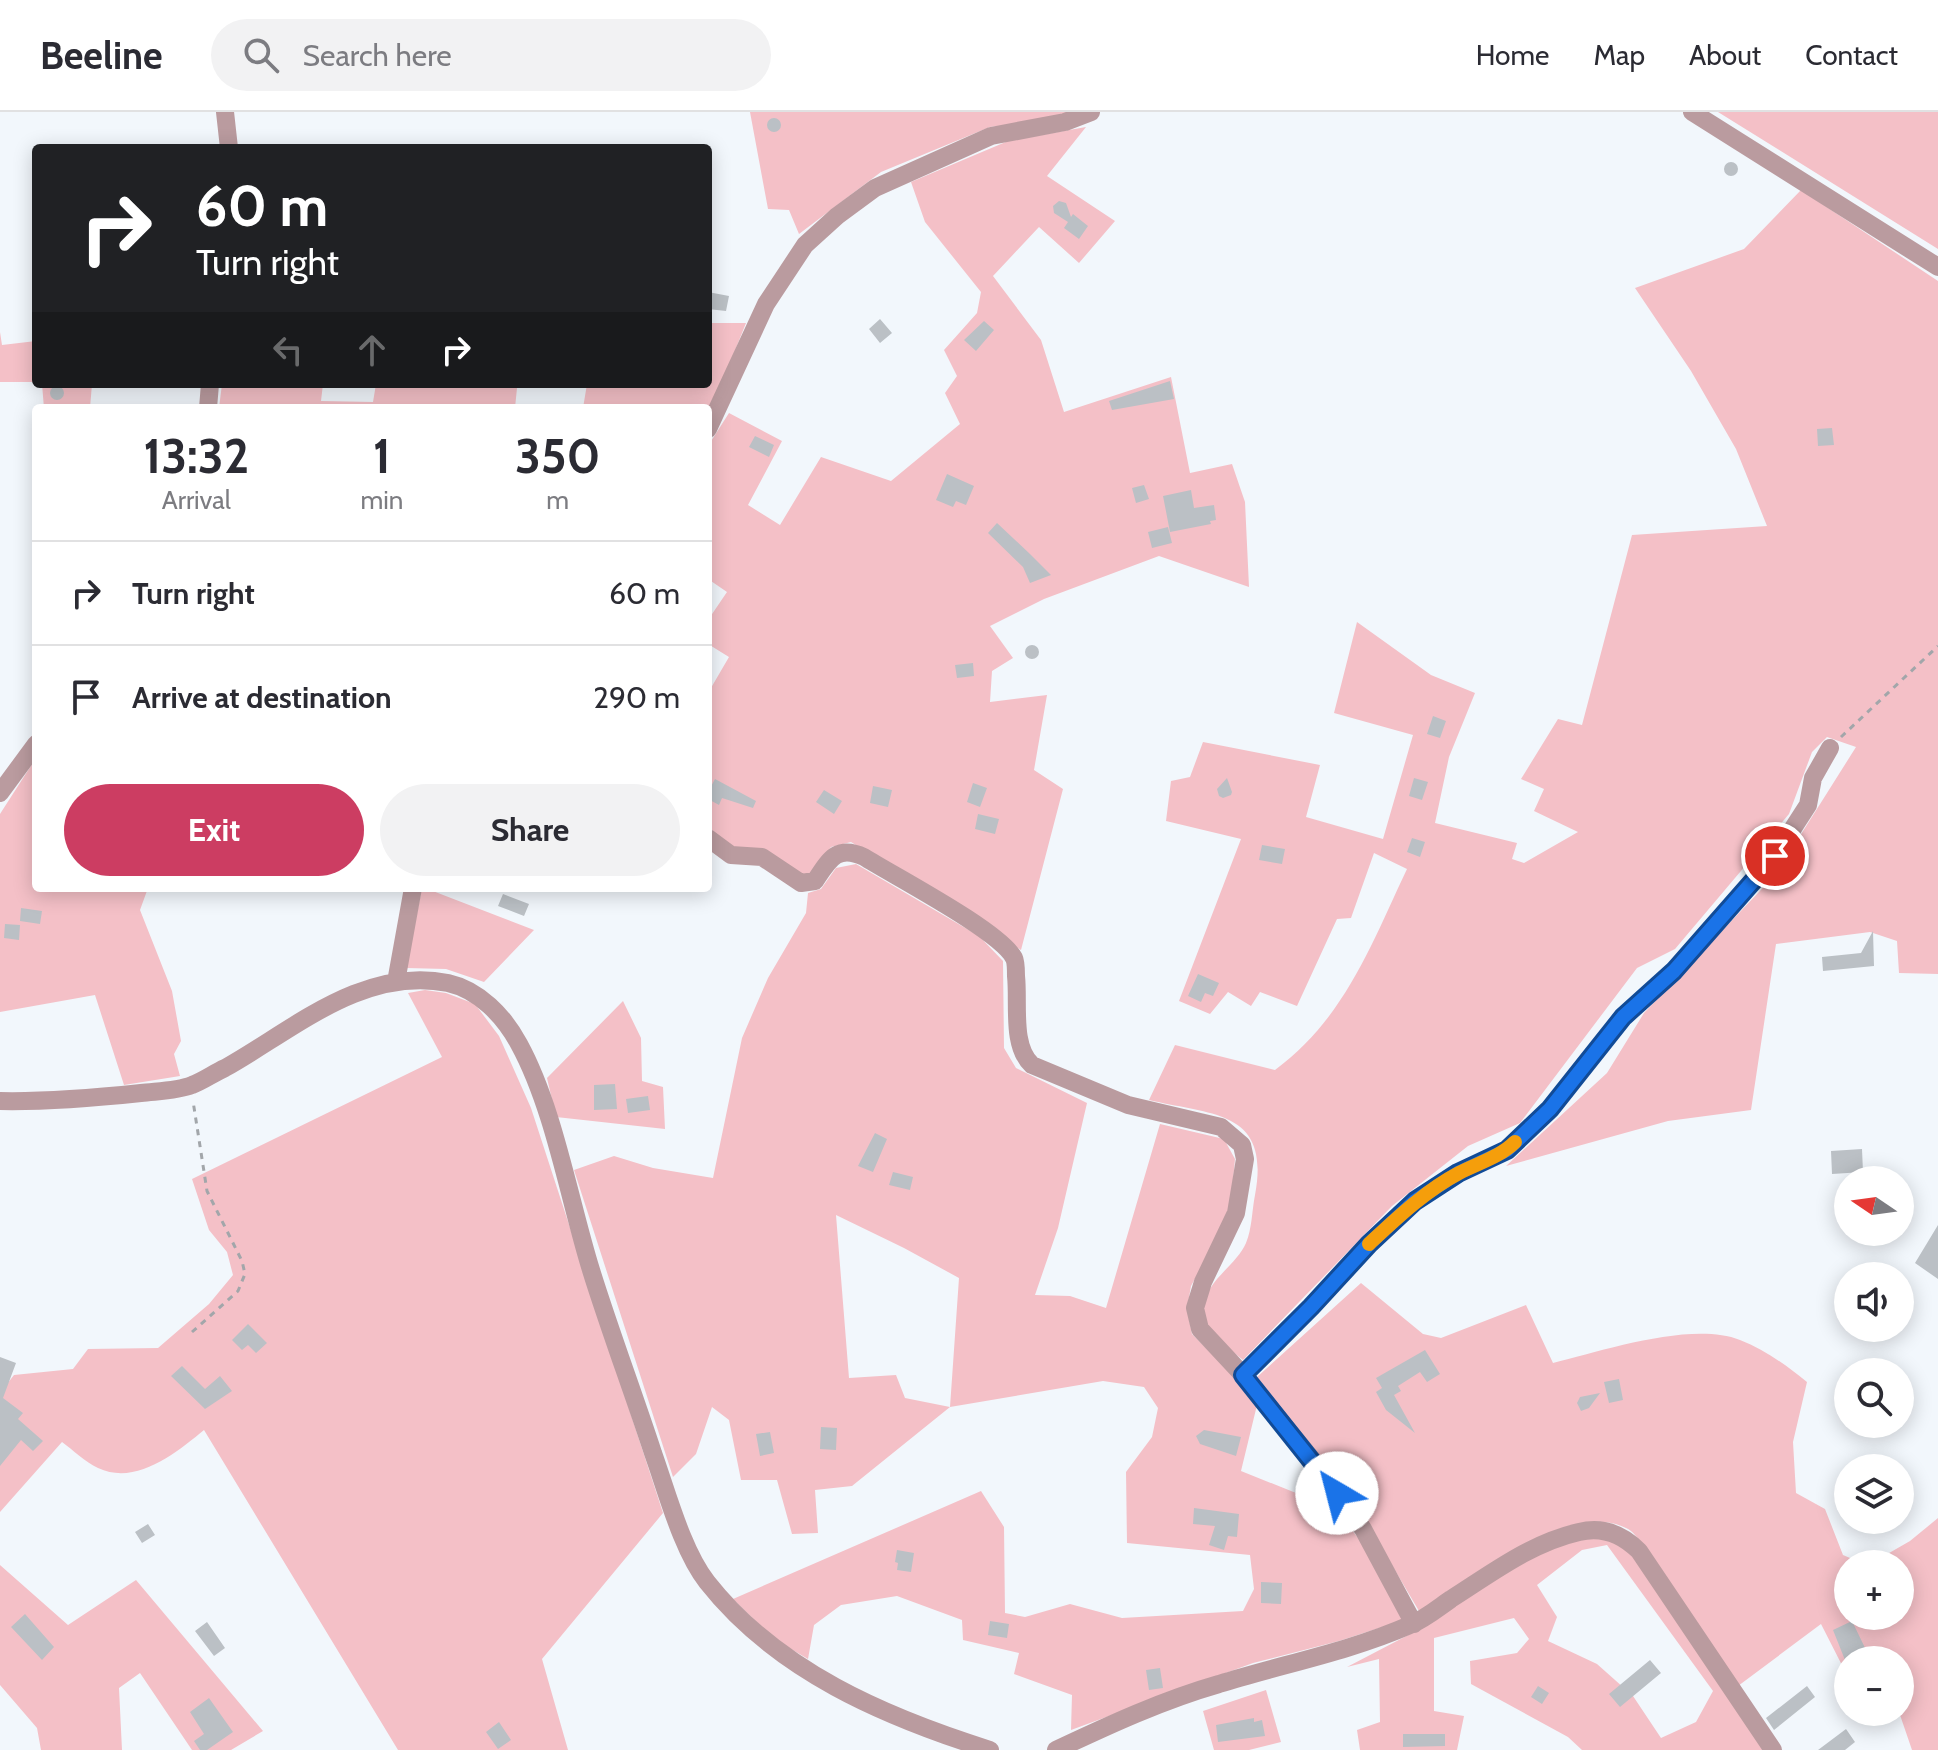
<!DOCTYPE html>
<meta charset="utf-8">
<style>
:root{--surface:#fff;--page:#f2f2f3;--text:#2b2b33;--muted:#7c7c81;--line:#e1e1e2;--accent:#cc3d62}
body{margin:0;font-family:Cabin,sans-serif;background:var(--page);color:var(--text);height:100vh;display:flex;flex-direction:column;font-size:30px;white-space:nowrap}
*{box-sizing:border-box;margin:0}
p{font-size:26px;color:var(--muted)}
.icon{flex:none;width:44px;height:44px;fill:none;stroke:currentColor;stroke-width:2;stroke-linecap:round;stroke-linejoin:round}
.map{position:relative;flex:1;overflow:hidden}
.sheet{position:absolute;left:32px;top:292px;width:680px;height:488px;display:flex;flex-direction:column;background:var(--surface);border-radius:8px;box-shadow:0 4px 20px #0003}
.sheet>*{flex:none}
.top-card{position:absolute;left:32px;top:32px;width:680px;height:244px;border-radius:8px;box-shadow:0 4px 20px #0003;background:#202124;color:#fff;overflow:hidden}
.needle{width:52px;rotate:283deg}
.tools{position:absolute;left:1834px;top:1054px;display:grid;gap:16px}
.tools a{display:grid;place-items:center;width:80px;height:80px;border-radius:50%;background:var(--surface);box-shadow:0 4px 20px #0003;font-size:40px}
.pin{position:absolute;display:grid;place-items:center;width:68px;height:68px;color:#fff;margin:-34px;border:4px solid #fff;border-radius:50%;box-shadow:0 2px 8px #0007}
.me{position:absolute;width:88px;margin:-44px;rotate:323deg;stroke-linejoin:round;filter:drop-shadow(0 0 6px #0008)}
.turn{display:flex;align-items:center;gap:28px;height:168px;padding:0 32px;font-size:36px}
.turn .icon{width:104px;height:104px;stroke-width:2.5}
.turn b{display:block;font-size:56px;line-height:68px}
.lanes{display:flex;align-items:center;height:76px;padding:0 32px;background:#0003;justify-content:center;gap:40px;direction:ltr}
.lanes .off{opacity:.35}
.eta{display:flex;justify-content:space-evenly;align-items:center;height:136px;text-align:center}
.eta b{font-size:48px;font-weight:800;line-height:56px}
.cta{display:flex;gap:16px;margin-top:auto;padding:16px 32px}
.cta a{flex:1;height:92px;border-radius:48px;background:var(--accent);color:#fff;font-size:32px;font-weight:800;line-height:92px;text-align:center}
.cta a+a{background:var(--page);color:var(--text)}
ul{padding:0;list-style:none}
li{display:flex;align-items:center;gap:24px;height:104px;padding:0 32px;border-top:2px solid var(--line)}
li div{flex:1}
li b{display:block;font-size:30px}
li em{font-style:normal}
header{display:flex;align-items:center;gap:48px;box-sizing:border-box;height:112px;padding:0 40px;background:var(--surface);border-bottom:2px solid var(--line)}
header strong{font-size:38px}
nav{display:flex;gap:44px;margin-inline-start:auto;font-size:28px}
.search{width:560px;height:72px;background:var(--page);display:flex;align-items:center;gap:20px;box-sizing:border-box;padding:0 28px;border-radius:44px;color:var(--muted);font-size:30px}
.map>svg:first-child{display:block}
</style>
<header>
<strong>Beeline</strong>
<div class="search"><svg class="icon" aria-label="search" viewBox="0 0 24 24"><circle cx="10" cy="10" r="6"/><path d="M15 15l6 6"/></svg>Search here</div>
<nav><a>Home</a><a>Map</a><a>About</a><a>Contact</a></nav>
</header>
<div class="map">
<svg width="1938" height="1638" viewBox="0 0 1938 1638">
<rect width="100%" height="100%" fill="#f2f7fc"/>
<!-- green -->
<path fill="#f4c0c7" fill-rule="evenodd" d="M750,0H1081L1063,7L990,15L881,60L799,122L789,98L768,97Z
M1718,0H1938V137Z
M1086,15L1047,64L1115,109L1079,151L1039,115L993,164L1041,228L1064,300L1171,265L1190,361L1232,352L1245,390L1249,475L1159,444L1044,487L990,514L1013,546L992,559L990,590L1047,583L1034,658L1063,677L1021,838L851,730L831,735L813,761L805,765L729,735L708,714V581L729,545L708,532V508L727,480L708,467V334L729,301L782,329L748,393L780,413L821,345L891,369L960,312L945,281L957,264L944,238L977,201L981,180L925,110L911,70L1008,29Z
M1801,78L1938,169V862L1899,861L1897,829L1870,820L1776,832L1751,998L1668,1009L1506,1054L1607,961L1644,901L1776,762L1856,635L1827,625L1812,640L1789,702L1675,837L1637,856L1520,1011L1468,1034L1392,1094L1243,1248C1229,1236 1208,1223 1204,1203C1199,1172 1236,1155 1246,1131C1252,1117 1252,1098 1255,1083C1271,998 1212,1003 1149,988L1175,933L1275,958C1345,906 1371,833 1407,757L1374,741L1351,806L1337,807L1297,894L1260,880L1251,894L1228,880L1210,902L1179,889L1241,727L1166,709L1171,669L1190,665L1203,630L1320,653L1306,705L1383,727L1413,623L1334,601L1357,510L1431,563L1475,581L1449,645L1435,711L1517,731L1512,747L1524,751L1578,720L1534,699L1544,677L1521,667L1558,607L1582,613L1632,423L1767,414L1736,337L1691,259L1635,176L1744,137Z
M708,211H746L710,301L708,296H583L587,272H708Z
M0,220L2,233L36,229V270H0Z
M42,272H92L90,296H44Z
M222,272H323L321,289L373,290L376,272H443V274L517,276L515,296H219Z
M36,646V776H148L140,798L172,879L181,929L174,942L180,964L124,973L95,883L0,900V702Z
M856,752L979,824L1003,849L1004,936L1016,956L1087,991L1058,1116L1035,1183L1070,1184L1106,1196L1160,1012L1224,1027L1235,1047L1231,1092L1224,1114L1191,1174L1187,1197L1192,1222L1232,1262L1257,1293L1241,1359L1296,1381L1313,1366L1364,1434L1404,1508L1339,1529L1253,1551L1071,1618L1072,1583L1014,1562L1019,1541L963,1528L962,1508L897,1484L841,1493L814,1513L808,1547L774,1527L733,1487L981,1379L1004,1415L1005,1501L1025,1505L1070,1492L1122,1506L1243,1499L1254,1477L1250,1443L1127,1431L1126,1360L1152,1325L1158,1296L1144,1275L1103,1269L950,1295L852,1374L815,1378L818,1421L792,1422L777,1368H741L729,1308L712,1295L696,1342L673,1365L574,1058L614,1044L653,1056L713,1066L742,926L768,866L806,801L808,781L821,777L836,756ZM836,1103L904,1136L959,1166L950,1295L905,1286L896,1263L849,1266Z
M422,776H425L534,818L484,870L446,857L406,856Z
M425,878L446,881L475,892L499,924L531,996L663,1401L542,1547L568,1638H398L204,1318C176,1341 136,1374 98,1356C85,1350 73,1338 62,1330L0,1400V1281L14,1263L73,1257L88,1237L158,1236L209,1192L233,1163L227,1140L209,1118L192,1067L442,945L408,881Z
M623,889L641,926L642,969L663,975L665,1017L556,1005L547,966Z
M1361,1171L1423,1222L1441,1226L1526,1193L1553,1251C1603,1239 1691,1209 1740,1228C1765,1238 1786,1253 1807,1270L1793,1330L1796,1381L1825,1397L1843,1443L1864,1452H1848V1504H1900V1452H1870L1910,1429L1938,1406V1638H1912L1899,1600L1900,1548H1848V1565L1821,1512L1738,1574L1644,1433C1638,1427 1633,1419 1626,1416C1567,1387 1468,1468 1419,1499L1383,1438L1256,1266Z
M1600,1422L1618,1430L1645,1455L1763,1638H1582L1568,1625L1471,1572L1470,1549L1517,1541L1529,1527L1514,1506L1434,1526V1599L1464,1604L1457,1638H1360L1357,1618L1380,1610L1379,1547L1347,1555L1416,1519L1503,1458L1563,1430ZM1607,1433L1713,1579L1696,1610L1661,1626L1633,1584L1597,1552L1548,1529L1557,1505L1537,1473L1582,1438Z
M0,1453L68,1513L136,1468L263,1619L231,1638H192L140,1561L119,1576L122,1638H41L37,1616L0,1573Z
M1266,1578L1281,1630L1249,1638H1214L1203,1599Z"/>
<!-- building -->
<path fill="#bbc0c5" d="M767 13a7 7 0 1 1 14 0a7 7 0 1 1-14 0Z
M1724 57a7 7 0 1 1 14 0a7 7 0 1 1-14 0Z
M1059,89L1066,91L1071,105L1073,102L1088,114L1079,127L1064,116L1068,110L1054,101L1053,94Z
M708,180L729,184L726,199L708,197Z
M880,207L892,221L880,231L869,217Z
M984,209L994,218L976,239L964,228Z
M1170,269L1174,287L1112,298L1109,289Z
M50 281a7 7 0 1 1 14 0a7 7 0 1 1-14 0Z
M1832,316L1834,333L1818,334L1817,317Z
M755,324L774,333L769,345L749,335Z
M947,362L974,374L966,393L956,389L953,395L936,388Z
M1144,373L1149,387L1136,391L1132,376Z
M1191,378L1194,396L1214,393L1216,408L1210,409L1211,412L1170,420L1163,384Z
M997,411L1030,442L1051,463L1030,471L1023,455L988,421Z
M1168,415L1172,431L1152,436L1148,420Z
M1025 540a7 7 0 1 1 14 0a7 7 0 1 1-14 0Z
M973,551L974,564L957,566L955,553Z
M1433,604L1446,609L1440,626L1427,622Z
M1227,666L1232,680L1231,683L1223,686L1219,684L1217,677Z
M1414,666L1428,670L1422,688L1409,684Z
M715,667L756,689L753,696L722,686L719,693L708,687V680Z
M973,671L987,676L980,695L967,690Z
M873,674L892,678L888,695L870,691Z
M824,678L842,689L834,702L816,690Z
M978,702L999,707L995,722L975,717Z
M1412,726L1425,730L1420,745L1407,740Z
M1262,733L1285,737L1282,752L1259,748Z
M503,782L529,792L524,804L498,794Z
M21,796L42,799L40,812L20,809Z
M5,812L20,813L19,828L4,826Z
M1873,819L1874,854L1823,859L1822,845L1861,841Z
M1198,862L1219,871L1213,884L1205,881L1201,890L1188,884Z
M615,972L617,997L594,998V973Z
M648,984L650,998L628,1001L626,987Z
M875,1021L887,1027L873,1060L858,1054Z
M1862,1037L1863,1060L1832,1062L1831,1039Z
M893,1060L913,1065L910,1078L889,1073Z
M1938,1113V1167L1915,1151Z
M248,1212L267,1231L256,1241L248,1233L242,1238L232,1228Z
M1425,1238L1440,1262L1427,1270L1420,1260L1398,1274L1401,1279L1394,1283L1415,1321L1386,1298L1376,1280L1382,1276L1376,1266Z
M0,1245L16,1251L3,1286L23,1301L18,1307L43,1329L33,1339L21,1328L0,1354Z
M182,1254L205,1277L220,1264L232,1279L205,1297L171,1264Z
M1619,1267L1623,1288L1609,1291L1604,1270Z
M1600,1281L1589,1296L1581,1299L1577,1291L1580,1285Z
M821,1315L837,1316L836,1338L820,1337Z
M1204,1318L1241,1325L1236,1344L1200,1332L1196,1324Z
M770,1320L774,1341L760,1344L756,1322Z
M1194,1396L1239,1402L1237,1425L1228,1424L1224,1438L1209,1433L1215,1414L1193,1412Z
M148,1412L155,1423L142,1431L135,1420Z
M897,1438L914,1441L911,1460L897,1458L898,1451L895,1450Z
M1261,1470L1282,1471L1281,1492L1261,1491Z
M25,1502L54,1535L42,1548L11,1515Z
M990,1509L1009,1512L1007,1526L988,1523Z
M1852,1509L1868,1542L1856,1548H1848L1847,1553L1833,1518Z
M207,1510L225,1536L214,1544L195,1519Z
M1650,1548L1661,1561L1620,1595L1609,1582Z
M1160,1556L1163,1576L1149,1578L1146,1558Z
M1538,1574L1549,1581L1542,1592L1531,1585Z
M1807,1574L1815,1585L1774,1618L1766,1606Z
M209,1586L233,1620L207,1638H200L194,1629L204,1622L190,1600Z
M1254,1606V1610L1262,1608L1265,1624L1218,1630L1216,1613Z
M499,1610L511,1628L498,1637L486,1620Z
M1846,1617L1855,1630L1845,1638H1818Z
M1403,1622H1445V1634L1403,1635Z"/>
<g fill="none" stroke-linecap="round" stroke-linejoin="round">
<!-- path -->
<path stroke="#a2a6aa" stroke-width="3" stroke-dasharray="6 6" stroke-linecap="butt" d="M1841,625L1938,534
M192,1220L238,1179L245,1162L242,1149L207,1079L193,989"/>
<!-- minor -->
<path stroke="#ba9b9f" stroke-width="18" d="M225,0L229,36
M1692,0L1938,155
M208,296L210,272
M708,317L766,192L805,133L837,104L875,76L991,24L1065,10L1091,0
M0,681L36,632
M708,726L731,743L762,745L801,771L815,769C829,748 837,732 864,745C894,764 1000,819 1014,846C1016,850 1016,858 1016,864C1019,891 1011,934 1032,953L1128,993L1221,1015L1242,1033L1245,1047L1236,1101L1203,1170L1195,1196L1200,1217L1243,1263L1324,1362L1363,1417L1414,1512
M396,870L413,776
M0,989C47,990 93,986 141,981C157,979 177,979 192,973C203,969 214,961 225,956C293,918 363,854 448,871C479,878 504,904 519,932C554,996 569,1087 591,1158C610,1219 633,1280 653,1341C667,1380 682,1438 707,1470C777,1559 885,1605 990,1638
M1243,1263L1311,1195L1369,1132L1415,1089L1458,1061L1507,1038L1550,997L1623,905L1674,859L1775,744L1808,693L1813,666L1830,636
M1056,1638C1109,1613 1163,1588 1219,1572C1283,1552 1348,1540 1410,1513C1425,1507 1438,1496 1451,1487C1492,1461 1531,1431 1579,1420C1603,1414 1623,1423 1639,1439L1773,1638"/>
</g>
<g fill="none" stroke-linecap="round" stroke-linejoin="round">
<defs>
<path id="route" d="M1337,1381L1243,1263L1311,1195L1369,1132L1415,1089L1458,1061L1507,1038L1550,997L1623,905L1674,859L1775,744"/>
</defs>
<!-- route casing -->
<use href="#route" stroke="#114b97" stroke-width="20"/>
<!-- route -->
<use href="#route" stroke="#1a73e8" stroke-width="14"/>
<!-- slow -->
<path stroke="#f59e0b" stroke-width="14" d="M1369,1132C1397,1106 1425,1079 1459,1061C1478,1051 1500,1045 1515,1030"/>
</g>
</svg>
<div class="tools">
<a><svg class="needle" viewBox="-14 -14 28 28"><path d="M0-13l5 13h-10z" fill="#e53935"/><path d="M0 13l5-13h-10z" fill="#7c7c81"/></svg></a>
<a><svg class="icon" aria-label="sound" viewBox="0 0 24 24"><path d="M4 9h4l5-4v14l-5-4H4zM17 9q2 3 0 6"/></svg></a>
<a><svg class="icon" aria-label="search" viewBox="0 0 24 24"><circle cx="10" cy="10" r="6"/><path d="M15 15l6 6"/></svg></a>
<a><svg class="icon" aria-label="layers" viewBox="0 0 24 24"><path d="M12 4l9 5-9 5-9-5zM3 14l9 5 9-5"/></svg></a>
<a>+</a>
<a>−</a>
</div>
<div class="pin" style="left:1775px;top:744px;background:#d93025"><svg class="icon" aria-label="arrive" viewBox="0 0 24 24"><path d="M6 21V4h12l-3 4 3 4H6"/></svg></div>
<svg class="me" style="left:1337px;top:1381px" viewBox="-20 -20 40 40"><circle r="19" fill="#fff"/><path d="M0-13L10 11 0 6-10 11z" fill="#1a73e8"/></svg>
<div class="top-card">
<div class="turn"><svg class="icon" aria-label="right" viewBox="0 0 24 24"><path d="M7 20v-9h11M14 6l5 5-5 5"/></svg><div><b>60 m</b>Turn right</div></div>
<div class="lanes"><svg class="icon off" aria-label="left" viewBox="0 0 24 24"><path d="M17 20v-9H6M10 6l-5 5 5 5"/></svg><svg class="icon off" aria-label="ahead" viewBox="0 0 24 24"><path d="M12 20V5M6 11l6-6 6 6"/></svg><svg class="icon" aria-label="right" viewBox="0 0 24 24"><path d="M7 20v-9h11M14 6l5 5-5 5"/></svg></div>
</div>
<section class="sheet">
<div class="eta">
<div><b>13:32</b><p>Arrival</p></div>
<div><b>1</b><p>min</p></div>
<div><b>350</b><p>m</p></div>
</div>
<ul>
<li><svg class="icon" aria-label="right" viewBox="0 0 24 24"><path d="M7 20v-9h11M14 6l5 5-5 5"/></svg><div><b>Turn right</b></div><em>60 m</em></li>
<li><svg class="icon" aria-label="arrive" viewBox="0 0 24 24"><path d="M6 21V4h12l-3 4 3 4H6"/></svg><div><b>Arrive at destination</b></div><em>290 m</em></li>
</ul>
<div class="cta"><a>Exit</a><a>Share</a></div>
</section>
</div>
